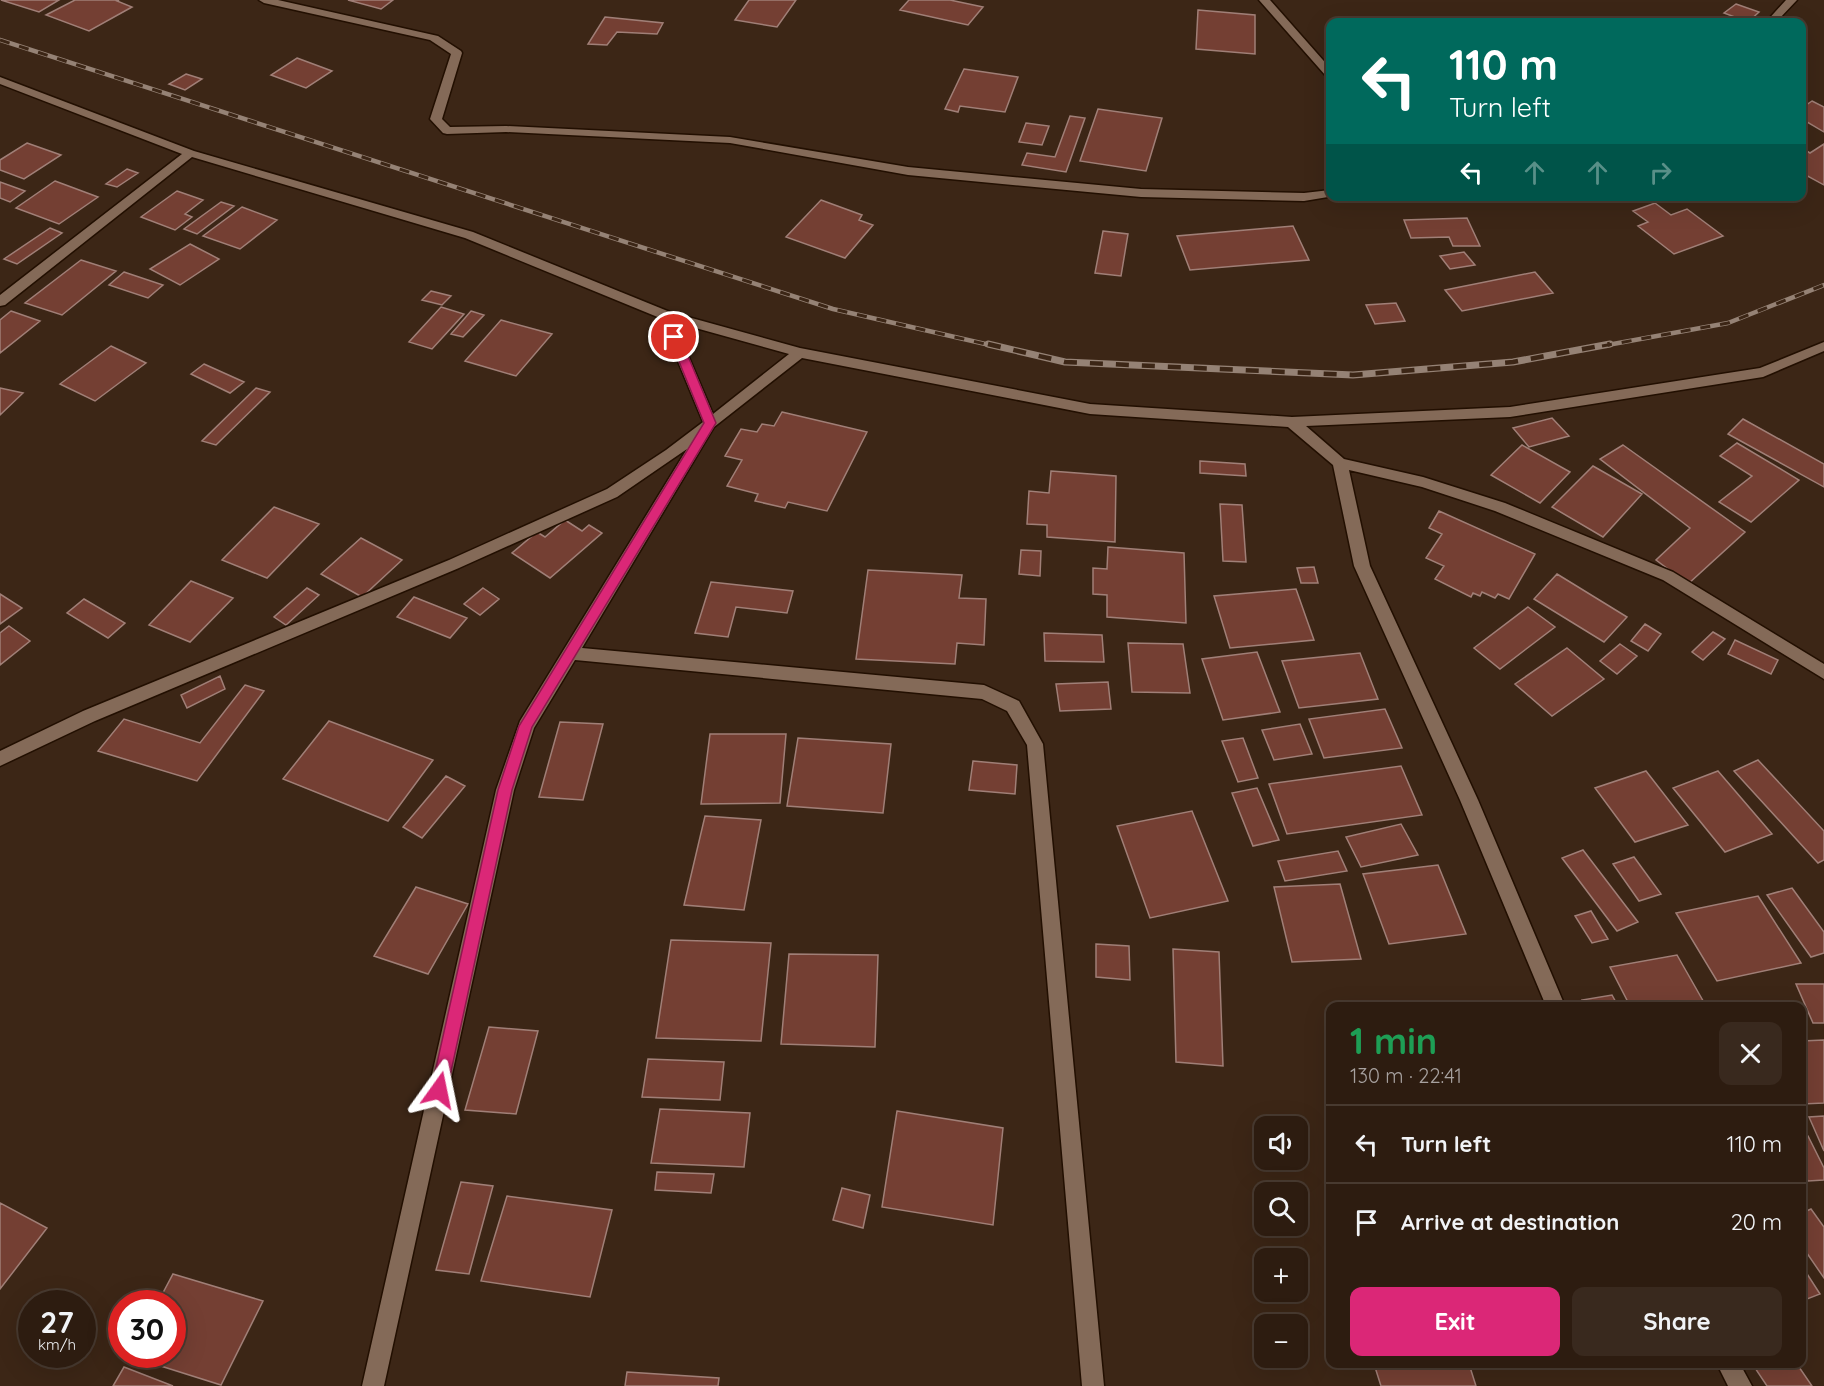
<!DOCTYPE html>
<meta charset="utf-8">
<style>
:root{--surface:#2d1c10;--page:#39291e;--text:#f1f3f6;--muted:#a7a19f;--line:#483a30;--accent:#db2777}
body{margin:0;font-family:Quicksand,sans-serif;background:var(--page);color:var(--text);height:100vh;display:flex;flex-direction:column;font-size:22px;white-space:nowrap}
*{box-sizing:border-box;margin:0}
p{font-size:20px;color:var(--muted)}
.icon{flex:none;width:33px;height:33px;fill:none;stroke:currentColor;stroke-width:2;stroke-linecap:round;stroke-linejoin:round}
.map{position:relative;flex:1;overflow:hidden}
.details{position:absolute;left:1326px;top:1002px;width:480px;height:366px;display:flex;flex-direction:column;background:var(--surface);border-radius:12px;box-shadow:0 6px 24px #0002,0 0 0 2px var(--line)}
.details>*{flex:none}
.top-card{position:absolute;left:1326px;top:18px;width:480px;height:183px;border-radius:12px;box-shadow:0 6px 24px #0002,0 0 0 2px var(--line);background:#00695c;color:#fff;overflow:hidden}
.fabs{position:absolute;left:1254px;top:1116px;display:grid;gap:12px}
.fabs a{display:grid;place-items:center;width:54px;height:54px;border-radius:12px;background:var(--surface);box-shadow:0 6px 24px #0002,0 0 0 2px var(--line);font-size:30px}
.speed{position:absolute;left:18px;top:1290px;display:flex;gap:12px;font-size:30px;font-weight:700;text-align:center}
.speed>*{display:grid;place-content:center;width:78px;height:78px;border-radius:50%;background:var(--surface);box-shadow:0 6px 24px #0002,0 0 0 2px var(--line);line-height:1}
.speed small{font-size:15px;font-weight:400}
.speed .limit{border:9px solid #d22;background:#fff;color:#111}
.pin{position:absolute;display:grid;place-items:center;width:51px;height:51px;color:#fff;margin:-26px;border:3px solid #fff;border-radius:50%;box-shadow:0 2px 6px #0007}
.me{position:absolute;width:66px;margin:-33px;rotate:12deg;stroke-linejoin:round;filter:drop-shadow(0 0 4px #0008)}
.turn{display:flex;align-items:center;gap:21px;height:126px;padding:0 24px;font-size:27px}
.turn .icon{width:78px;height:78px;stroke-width:2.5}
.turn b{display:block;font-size:42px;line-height:51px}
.lanes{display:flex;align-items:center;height:57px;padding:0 24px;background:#0003;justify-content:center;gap:30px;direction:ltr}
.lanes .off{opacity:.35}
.round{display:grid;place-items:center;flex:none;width:63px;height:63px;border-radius:12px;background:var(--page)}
.head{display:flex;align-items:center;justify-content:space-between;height:102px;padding:0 24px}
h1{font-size:36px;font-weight:700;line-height:45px;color:#1e9e55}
.primary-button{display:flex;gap:12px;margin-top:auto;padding:12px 24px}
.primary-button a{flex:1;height:69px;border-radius:12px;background:var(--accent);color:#fff;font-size:24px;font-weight:700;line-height:69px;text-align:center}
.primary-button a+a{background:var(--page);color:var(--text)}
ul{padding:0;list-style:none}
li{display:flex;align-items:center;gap:18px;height:78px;padding:0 24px;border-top:2px solid var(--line)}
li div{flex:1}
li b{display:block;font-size:22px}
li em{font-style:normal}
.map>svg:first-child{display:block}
</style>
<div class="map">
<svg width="1824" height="1386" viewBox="0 0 1824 1386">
<rect width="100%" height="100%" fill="#3c2616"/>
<!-- building -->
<path fill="#743f33" stroke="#a07f77" stroke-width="1.5" d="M1,0H59L39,12Z
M75,0H119L117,1L132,7L89,31L46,15Z
M348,0H393L381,9Z
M749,0H796L777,27L735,20Z
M909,0H950L983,7L968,25L900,10Z
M1736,4L1759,12L1748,22L1724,13Z
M1198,10L1255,15V54L1196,49Z
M605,17L663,23L657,34L617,32L607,45L588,44Z
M297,58L332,71L306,88L271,75Z
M964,69L1018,77L1005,112L960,106L958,112L945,109Z
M186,74L202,79L185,90L169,84Z
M1812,101L1824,107V132L1802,119V108Z
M1098,109L1162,118L1146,171L1080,161Z
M1070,116L1085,118L1066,172L1022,165L1027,153L1055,157Z
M1026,123L1049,126L1042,145L1019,142Z
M27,143L61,155L24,179L0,170V160Z
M1824,144V185L1802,173V148L1810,153Z
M127,169L138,173L117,187L106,184Z
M55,181L98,197L59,224L16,208Z
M0,182L25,191L10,202L0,198Z
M177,191L203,200L185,214L192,217L175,230L141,217Z
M821,200L862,215L859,220L873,225L845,258L786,237Z
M221,202L234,206L197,234L184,229Z
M1655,203L1671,215L1687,209L1723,236L1674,254L1638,226L1648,222L1633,211Z
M242,207L277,220L240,249L203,236Z
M1467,218L1480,246H1453L1449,237L1411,238L1404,220Z
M1293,226L1309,260L1190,270L1177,236Z
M50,228L62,233L17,264L4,259Z
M1103,231L1128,234L1121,276L1095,273Z
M190,244L219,259L180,285L150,269Z
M1464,252L1475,265L1450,269L1440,256Z
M81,260L116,271L62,315L25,303Z
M124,272L163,285L148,298L109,285Z
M1535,272L1553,293L1462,311L1445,290Z
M431,291L451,296L442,305L422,300Z
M1396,303L1405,321L1375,324L1366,305Z
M441,307L464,314L432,349L409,342Z
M11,311L40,321L0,353V320Z
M471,311L484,315L463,337L451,334Z
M501,320L552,334L516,376L465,361Z
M111,346L146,363L95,401L60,384Z
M204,364L244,382L230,393L191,374Z
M0,388L23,393L0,415Z
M256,388L270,392L216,445L202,441Z
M782,412L867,432L827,511L788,502L785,508L755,501L758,494L727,486L742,460L725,456L741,429L757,432L762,424L774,426Z
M1552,418L1569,436L1529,447L1513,428Z
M1743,419L1824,464V487L1728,434Z
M1737,443L1799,480L1751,522L1719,502L1752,476L1720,456Z
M1522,445L1570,472L1540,503L1491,475Z
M1623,445L1745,532L1688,584L1656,560L1690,528L1600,459Z
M1200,461L1245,464L1246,476L1200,473Z
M1593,466L1642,494L1603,537L1552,507Z
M1051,471L1116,476L1115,542L1047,537V525L1027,524L1029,491L1049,493Z
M1220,504L1242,505L1246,562L1223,561Z
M274,507L319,524L267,578L222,560Z
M1439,511L1535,554L1509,599L1498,594L1495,598L1482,592L1480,596L1473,593L1471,597L1435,579L1444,566L1426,558L1442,534L1429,528Z
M565,520L582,531L589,525L602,533L550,578L512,553L537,532L545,537Z
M361,538L402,560L362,597L321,574Z
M1108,547L1184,553L1186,623L1107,617V595L1093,594V568L1107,569Z
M1021,550L1041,551L1040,576L1019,574Z
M1314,567L1318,583H1301L1297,568Z
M868,570L962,575L959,598L986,599L984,645L957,643L955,664L856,659Z
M1557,574L1627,617L1604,642L1534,599Z
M191,581L233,598L190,642L149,625Z
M711,582L793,591L787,613L736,607L728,637L695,633Z
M307,588L319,595L286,625L274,617Z
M483,588L499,599L480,615L464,604Z
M1296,589L1314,640L1230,648L1214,596Z
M0,594L22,608L0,624Z
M414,597L467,618L450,638L397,617Z
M84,599L125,623L108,638L67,613Z
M1528,607L1555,627L1500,669L1474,648Z
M1645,624L1661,634L1648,651L1631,641Z
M9,626L30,641L0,665V633Z
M1713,632L1725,639L1703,660L1692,652Z
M1044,633L1102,635L1104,662L1045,661Z
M1735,640L1778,660L1771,674L1728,654Z
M1128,643L1183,644L1190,693L1132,692Z
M1620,644L1637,656L1617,674L1600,661Z
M1567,648L1604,679L1552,716L1515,684Z
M1257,652L1280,712L1223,720L1202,659Z
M1360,653L1378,699L1299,708L1282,661Z
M220,676L225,689L187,708L181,695Z
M1108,682L1111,709L1060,711L1056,684Z
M245,685L264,691L197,781L98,751L124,719L200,743Z
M1385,709L1402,748L1324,758L1309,719Z
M329,721L433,760L388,821L283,779Z
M560,722L603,724L583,800L539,797Z
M1300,724L1312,754L1274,760L1262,730Z
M710,734H786L780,803L701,804Z
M798,738L891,744L883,813L787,806Z
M1243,738L1258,778L1238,782L1222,741Z
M1758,760L1824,831V860L1818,863L1734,771Z
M973,761L1017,765L1015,794L969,790Z
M1401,766L1422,815L1287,834L1269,784Z
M1646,771L1688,825L1635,842L1595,788Z
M1718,771L1772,834L1725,852L1673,788Z
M446,776L465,786L422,838L403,827Z
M1257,788L1279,840L1253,846L1232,793Z
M1192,811L1228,901L1150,918L1117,826Z
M705,816L761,820L744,910L684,905Z
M1401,824L1418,855L1361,867L1346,837Z
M1583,850L1638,922L1617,931L1562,858Z
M1338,851L1347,871L1285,881L1278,861Z
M1634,857L1661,894L1639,901L1613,864Z
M1438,865L1466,934L1389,944L1363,874Z
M1340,884L1361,959L1292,962L1274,887Z
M416,887L468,904L428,974L374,956Z
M1792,888L1824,932V953L1811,957L1767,895Z
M1758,896L1801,963L1717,981L1676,913Z
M1591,911L1608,939L1592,943L1575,916Z
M671,940L771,943L761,1041L656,1038Z
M1096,944L1129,946L1130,980L1096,977Z
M1173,949L1219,952L1223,1066L1176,1062Z
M789,954L878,955L875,1047L781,1044Z
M1677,955L1706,1006H1630L1610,967Z
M1796,984H1824V1023H1813Z
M1612,995L1618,1006H1585L1582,1000Z
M489,1027L538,1031L516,1114L465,1110Z
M1824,1040V1103L1802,1104V1041Z
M648,1059L724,1062L720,1100L642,1097Z
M660,1109L750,1113L744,1167L651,1163Z
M897,1111L1003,1128L993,1225L882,1207Z
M1824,1116V1151L1809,1117Z
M1802,1136H1808L1824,1168V1180L1808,1181L1802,1168Z
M657,1172L714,1174L711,1193L655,1190Z
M461,1182L493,1186L469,1274L436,1270Z
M842,1188L870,1195L863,1228L833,1220Z
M507,1196L612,1210L590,1297L481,1281Z
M0,1203L47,1228L0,1289Z
M1811,1209L1824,1227V1278L1802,1246V1213Z
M1802,1266L1820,1294L1802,1301Z
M173,1274L263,1301L221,1385L129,1356L172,1354V1304H157Z
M1374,1364H1469L1476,1386H1381Z
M1756,1364H1797L1812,1386H1767L1753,1365Z
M124,1367L173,1386H113Z
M627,1372L719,1378L718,1386H625Z"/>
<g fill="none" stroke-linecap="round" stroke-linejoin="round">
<defs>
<path id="minor" d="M259,0H278L438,36L461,51L462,53L442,119L450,127L506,126L730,137L908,167L1141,189L1304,193L1330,190V196H1334L1304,201L1141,197L908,175L730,143L506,132L447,134L443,133L430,119L451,54L430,40L264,3Z
M1259,0H1270L1330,68V77L1326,76Z
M1786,0H1797L1776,22H1766Z
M0,77L194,151L473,232L670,312L800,348L1090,404L1292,417L1510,407L1760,368L1824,342V351L1763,377L1510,417L1306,426L1344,459L1423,477L1505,503L1673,572L1824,664V679L1663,580L1495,511L1422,487L1349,470L1370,566L1478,800L1565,1006H1546L1460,800L1354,566L1333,465L1288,427L1090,414L802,358L714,427L582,648L984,685L1019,701L1043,744L1104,1386H1082L1027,745L1007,711L982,699L575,660L534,728L514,790L384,1386H362L496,790L520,721L687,449L617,497L459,568L95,721L0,766V751L83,711L449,560L607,489L666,450L703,422L660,318L465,238L192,157L5,305L0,306V295L182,154L0,84ZM674,322L789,354L713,414Z
M1717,1364H1740L1752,1386H1728Z"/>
</defs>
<!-- minor casing -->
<use href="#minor" stroke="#220f01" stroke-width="3"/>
<!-- minor -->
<use href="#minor" fill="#846a58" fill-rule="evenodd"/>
<defs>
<path id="rail-far1" d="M0,40L833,309L994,346
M1602,346L1728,323L1824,285"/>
<path id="rail" d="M988,344L1065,362L1353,375L1513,362L1610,344"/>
</defs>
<!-- rail-far1 casing -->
<use href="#rail-far1" stroke="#958275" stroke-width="4.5"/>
<!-- rail casing -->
<use href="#rail" stroke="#958275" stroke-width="7"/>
<!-- rail-far1 -->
<use href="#rail-far1" stroke="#3c2616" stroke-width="3" stroke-dasharray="10" stroke-linecap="butt"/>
<!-- rail -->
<use href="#rail" stroke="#3c2616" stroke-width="4.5" stroke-dasharray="13" stroke-linecap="butt"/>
</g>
<!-- route -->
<path fill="#db2777" stroke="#8e194d" stroke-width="1.5" d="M674,333L680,337L716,423L532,727L512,790L447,1090L445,1096L439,1098L433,1096L431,1090L498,790L519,726L704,423L669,337Z"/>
</svg>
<div class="fabs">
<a><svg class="icon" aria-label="sound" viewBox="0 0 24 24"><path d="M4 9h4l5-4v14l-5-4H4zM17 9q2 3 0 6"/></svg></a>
<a><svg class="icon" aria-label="search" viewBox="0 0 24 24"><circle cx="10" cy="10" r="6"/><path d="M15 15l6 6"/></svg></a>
<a>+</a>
<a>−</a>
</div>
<div class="speed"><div>27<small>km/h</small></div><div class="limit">30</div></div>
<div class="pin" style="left:674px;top:337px;background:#d93025"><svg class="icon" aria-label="arrive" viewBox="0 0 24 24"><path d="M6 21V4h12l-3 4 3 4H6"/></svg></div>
<svg class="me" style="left:439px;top:1090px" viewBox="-20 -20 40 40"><path d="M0-17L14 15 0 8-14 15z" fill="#db2777" stroke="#fff" stroke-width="4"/></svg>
<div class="top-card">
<div class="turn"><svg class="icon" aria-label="left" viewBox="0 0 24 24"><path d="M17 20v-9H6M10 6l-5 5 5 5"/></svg><div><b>110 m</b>Turn left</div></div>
<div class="lanes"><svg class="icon" aria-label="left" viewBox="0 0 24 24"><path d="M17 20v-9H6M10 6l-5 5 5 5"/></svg><svg class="icon off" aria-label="ahead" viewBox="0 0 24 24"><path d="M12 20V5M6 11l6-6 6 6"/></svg><svg class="icon off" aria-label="ahead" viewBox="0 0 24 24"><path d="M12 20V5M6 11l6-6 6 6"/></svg><svg class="icon off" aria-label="right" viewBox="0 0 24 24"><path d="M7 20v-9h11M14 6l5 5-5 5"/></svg></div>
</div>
<section class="details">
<div class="head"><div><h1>1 min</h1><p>130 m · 22:41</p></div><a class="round"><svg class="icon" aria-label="close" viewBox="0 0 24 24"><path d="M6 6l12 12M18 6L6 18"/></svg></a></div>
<ul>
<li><svg class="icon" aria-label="left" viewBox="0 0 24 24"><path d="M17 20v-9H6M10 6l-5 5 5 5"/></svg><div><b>Turn left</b></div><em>110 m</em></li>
<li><svg class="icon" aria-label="arrive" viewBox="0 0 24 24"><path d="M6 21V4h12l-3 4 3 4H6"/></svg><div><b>Arrive at destination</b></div><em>20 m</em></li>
</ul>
<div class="primary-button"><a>Exit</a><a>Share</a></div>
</section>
</div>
